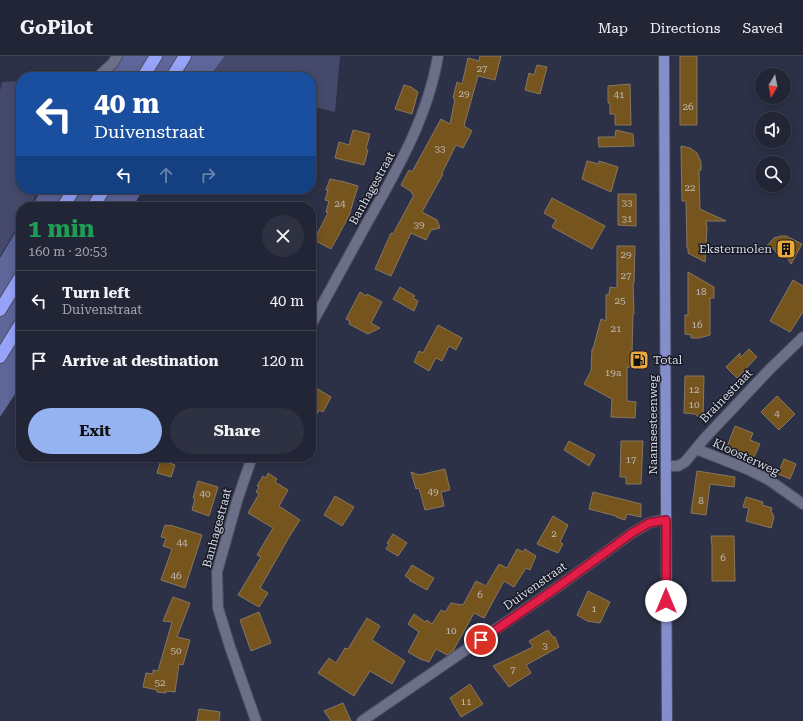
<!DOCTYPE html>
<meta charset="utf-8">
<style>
:root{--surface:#222535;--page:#2e3141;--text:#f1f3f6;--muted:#a2a5ad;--line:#3f4250;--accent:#95b2f1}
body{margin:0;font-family:"Roboto Serif",serif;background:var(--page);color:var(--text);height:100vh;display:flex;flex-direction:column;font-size:15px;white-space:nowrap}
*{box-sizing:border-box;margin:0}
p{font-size:13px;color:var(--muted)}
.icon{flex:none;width:22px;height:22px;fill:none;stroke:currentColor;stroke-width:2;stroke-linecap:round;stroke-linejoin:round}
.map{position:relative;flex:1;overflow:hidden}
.details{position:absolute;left:16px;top:146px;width:300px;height:260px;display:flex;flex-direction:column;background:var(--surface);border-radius:16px;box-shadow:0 2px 10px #0003,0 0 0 1px var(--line)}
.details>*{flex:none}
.guide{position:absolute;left:16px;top:16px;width:300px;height:122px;border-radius:16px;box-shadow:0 2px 10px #0003,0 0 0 1px var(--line);background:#1a4fa0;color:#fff;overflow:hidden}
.needle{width:26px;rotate:190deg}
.controls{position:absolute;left:755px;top:12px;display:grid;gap:8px}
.controls a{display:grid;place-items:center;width:36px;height:36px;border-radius:50%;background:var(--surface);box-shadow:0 2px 10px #0003,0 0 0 1px var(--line);font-size:20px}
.pin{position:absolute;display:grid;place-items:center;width:34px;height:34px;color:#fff;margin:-17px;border:2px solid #fff;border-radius:50%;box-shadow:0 1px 4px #0007}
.me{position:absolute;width:44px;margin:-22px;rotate:0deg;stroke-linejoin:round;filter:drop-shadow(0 0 3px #0008)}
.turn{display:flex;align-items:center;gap:14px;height:84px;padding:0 12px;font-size:18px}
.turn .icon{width:52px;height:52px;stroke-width:2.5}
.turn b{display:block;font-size:28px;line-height:34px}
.lanes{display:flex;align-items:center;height:38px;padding:0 12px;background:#0003;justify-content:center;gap:20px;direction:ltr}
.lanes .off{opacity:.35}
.round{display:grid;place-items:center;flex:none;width:42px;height:42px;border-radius:21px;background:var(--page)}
.headline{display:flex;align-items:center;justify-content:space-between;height:68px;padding:0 12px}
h1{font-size:24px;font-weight:700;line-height:30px;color:#1e9e55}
.button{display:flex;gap:8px;margin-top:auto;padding:8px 12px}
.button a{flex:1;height:46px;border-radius:24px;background:var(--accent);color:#111;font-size:16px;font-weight:700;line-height:46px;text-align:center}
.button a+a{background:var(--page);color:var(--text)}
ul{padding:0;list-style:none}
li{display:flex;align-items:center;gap:12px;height:60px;padding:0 12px;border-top:1px solid var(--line)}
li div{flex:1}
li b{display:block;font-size:15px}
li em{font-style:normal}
header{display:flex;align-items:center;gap:24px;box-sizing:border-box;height:56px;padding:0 20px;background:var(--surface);border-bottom:1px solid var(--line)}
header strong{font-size:19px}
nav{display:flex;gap:22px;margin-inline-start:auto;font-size:14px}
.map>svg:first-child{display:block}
</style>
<header>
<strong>GoPilot</strong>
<nav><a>Map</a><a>Directions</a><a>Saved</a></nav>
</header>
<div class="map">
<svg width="803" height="665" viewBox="0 0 803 665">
<rect width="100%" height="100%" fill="#2d3147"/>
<!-- green -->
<path fill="#454a6c" d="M225,0H340L335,56L311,50V21H209Z
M21,25V133H40L29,151H21V165L0,200V35L2,26Z"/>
<!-- forest -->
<path fill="#5e669a" d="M122,0H225L209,21H109Z
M42,133H143L133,151H31Z
M21,167V329L0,361V202Z"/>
<!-- building -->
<path fill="#75541d" stroke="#877760" d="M480,0H501L495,24L478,20L464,70L472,75L463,92L456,89L442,117L443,118L422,156L437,164L440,172L431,174L426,184L411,177L391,220L375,213L391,177L393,178L414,139L411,137L412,136L401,129L409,114L412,116L441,63L450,68L455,43L453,42L457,26L462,28L468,2L479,5Z
M680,0H697V69H680Z
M537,9L547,11L540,38L525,34L529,17L534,19Z
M630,28L631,69H615V58H610V47H608V30Z
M404,29L411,31L418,36L412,58L395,53Z
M353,74L370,78L366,93L368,94L364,109L335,102L339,86L349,89Z
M616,74L633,78L634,90L599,91L598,81H615Z
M681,90L690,92L697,97L701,106V114H699L700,153L726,165H706L707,172L705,206L688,197V192H687L686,145H682Z
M587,105L599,108V105L618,111L611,136L582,123Z
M330,123L339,125H341L358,130L349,160L331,193L314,184L328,157L326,156L329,145L325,144L328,134H326Z
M618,138H636V170L618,169Z
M552,142L605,170L592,193L552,171L556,164L544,157Z
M781,180H786L802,188L791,208L787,201L779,200L773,192L766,191L774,182Z
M617,190H635L634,227H633L634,258H633L632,297H645V311H627V345L636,346L635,362L611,361L612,343L584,328L591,315L592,293H593L601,263L606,265V239L609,238L610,231L617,232Z
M688,216L714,231V242H710V279L699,282H691V279L685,278V259H688Z
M793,224L803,230V256L790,276L770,265Z
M400,231L415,240L413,242L418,245L414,255L393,243Z
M360,236L366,240L367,238L382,246L371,267L380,272L368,278L349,268L350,265L346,263Z
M438,269L462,282L456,294L449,290L442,305L436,302L429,315L414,306L419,295L423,297Z
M749,293L757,301L737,322L726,311L740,297V302Z
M685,320H704L703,365L695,358L684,357Z
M311,329L331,341L323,356L319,354L311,368Z
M777,340L795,358L779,374L761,356Z
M735,370L753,377L750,384L760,388L753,403L750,401L748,405L725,396Z
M569,385L595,399L589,410L564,394Z
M621,385H643L641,428H626V421H620Z
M784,403L796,408L790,423L778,418Z
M161,404L175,409L171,421L157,417Z
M445,413L450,434L441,436L444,450L425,454L419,432L416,433L411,416L419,419Z
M697,415L735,421L734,431L710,428L706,459L691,457Z
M268,417L277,423L275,426L288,434L279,450L300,464L289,481L260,532L268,537L259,551L238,539L261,501L257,499L273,472L248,457L259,438L256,436L259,431L257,430L263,420L266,422Z
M198,425L218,431L209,460L192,454L195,443L193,442Z
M593,436L641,448V461L627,458L625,464L616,461V460L589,453Z
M335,440L354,451L342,470L324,459Z
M746,441L763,446L762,449L772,452L771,455L774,461L771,472L746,465L749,452L743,451Z
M553,460L568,469L560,486L563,488L558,497L537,488Z
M165,469L170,470V469L202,479L185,532L161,524L172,493L163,490L166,482L161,481Z
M393,478L407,487L398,500L386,493L389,488L387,487Z
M711,480H734L735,525H712V490Z
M517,493L523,496L525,493L536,500L530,514L526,512L514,531L504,525L484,562L474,557L453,595L447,599L436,593L429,606L420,603L408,596L419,576L408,568L414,558L425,566L427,564L432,568L441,554L445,556L451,547L463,549L476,525L486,530L499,508L507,512Z
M412,509L434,522L427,534L409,524L410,523L405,520Z
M588,535L610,546L600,567L587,565L577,559Z
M173,541L190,547L177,581L190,584L183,609L179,608L175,636L166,635V637L157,636V634L143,631L146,617L153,618V614L158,615L172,566L163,565Z
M259,556L271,587L251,595L240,564Z
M367,562L380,570L372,584L405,605L392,628L370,615L354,640L318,617L329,602L336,607L345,592L348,593Z
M548,574L553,581H555L559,591L526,609L531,617L509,631L493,610L533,591L529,585Z
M470,628L483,648L461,661L450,642Z
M343,647L351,665H331L324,655Z
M199,653L220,656L219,665H197Z"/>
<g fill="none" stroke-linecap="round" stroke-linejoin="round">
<defs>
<path id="street" d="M100,19L113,7L117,0
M311,269C330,235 348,201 367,167C397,114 428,61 438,0
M696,393L747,413L769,424L803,448
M252,401L237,445L217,516L218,552L230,591L256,665
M666,410H678L685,406L704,383L770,313L803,281
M362,665L559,530L632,477L649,467L666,463"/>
<path id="primary" d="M664,0L667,665"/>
<path id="highway" d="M143,21L156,0
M172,21L185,0
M63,151L74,133
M93,151L104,133
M0,254L21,220
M0,301L21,267"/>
</defs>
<!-- street casing -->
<use href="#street" stroke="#4c4e61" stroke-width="12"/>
<!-- primary casing -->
<use href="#primary" stroke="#4c4e61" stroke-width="12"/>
<!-- highway casing -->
<use href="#highway" stroke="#4c4e61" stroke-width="14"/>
<!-- street -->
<use href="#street" stroke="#6b6f88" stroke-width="10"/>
<!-- primary -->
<use href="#primary" stroke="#858ecc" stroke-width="10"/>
<!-- highway -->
<use href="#highway" stroke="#97a3f9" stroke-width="12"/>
</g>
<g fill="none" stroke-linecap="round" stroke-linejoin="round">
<defs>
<path id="route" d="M481,584L559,530L632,477L649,467L666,464V545"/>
</defs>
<!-- route casing -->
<use href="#route" stroke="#92132f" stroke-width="10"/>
<!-- route -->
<use href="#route" stroke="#e11d48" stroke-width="7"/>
</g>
<!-- icons -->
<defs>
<symbol id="building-square" viewBox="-11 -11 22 22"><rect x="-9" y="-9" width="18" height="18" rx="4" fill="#eba939" stroke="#181a24"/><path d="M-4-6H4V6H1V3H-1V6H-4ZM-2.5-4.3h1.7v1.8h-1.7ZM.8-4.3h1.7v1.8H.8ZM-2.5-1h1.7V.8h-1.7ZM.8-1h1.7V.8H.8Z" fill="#111"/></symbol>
<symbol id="fuel-square" viewBox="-11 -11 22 22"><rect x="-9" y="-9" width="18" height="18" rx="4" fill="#eba939" stroke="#181a24"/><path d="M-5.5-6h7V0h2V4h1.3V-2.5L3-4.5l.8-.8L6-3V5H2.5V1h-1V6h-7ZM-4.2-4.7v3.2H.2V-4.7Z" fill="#111"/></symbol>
</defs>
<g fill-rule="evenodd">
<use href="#building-square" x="775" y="182" width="22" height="22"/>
<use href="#fuel-square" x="628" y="293" width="22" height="22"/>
</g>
<g text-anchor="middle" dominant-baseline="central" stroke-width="3" stroke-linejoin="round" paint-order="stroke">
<!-- number labels -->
<g font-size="10" fill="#beb8b5">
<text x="482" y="12">27</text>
<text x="464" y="37">29</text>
<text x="619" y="38">41</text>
<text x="688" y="50">26</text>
<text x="440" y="92">33</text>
<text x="690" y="131">22</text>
<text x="627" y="146">33</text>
<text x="340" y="147">24</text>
<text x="627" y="162">31</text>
<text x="419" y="168">39</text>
<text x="626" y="198">29</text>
<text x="626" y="219">27</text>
<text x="701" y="235">18</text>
<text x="620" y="244">25</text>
<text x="697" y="268">16</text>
<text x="616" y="272">21</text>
<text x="613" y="316">19a</text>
<text x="694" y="333">12</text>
<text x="694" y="348">10</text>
<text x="777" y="357">4</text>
<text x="631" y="403">17</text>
<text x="433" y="435">49</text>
<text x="205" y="437">40</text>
<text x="701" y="444">8</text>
<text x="554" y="477">2</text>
<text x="182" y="486">44</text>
<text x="723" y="501">6</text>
<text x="176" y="519">46</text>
<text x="480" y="538">6</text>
<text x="594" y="552">1</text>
<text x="451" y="574">10</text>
<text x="545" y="589">3</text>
<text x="176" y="594">50</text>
<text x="513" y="613">7</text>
<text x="160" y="626">52</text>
<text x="466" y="645">11</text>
</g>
<!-- street labels -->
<g font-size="12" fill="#d7dae8" stroke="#181a24">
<text transform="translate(372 132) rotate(-61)">Banhagestraat</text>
<text transform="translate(726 340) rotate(-46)">Brainestraat</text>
<text transform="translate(653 369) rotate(-90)">Naamsesteenweg</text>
<text transform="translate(746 401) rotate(25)">Kloosterweg</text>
<text transform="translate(217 472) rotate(-75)">Banhagestraat</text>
<text transform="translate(535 530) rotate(-35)">Duivenstraat</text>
</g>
<!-- poi labels -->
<g font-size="12" fill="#d7dae8" stroke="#181a24" text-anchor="end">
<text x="772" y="193">Ekstermolen</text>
<text x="653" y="304" text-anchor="start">Total</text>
</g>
</g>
</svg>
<div class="controls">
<a><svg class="needle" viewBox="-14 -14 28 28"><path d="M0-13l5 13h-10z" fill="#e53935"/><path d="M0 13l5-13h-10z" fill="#a2a5ad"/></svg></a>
<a><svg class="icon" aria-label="sound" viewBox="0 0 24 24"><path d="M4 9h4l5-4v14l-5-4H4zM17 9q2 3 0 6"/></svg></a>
<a><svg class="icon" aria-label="search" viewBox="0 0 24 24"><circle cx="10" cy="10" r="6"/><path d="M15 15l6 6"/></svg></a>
</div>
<div class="pin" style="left:481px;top:584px;background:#d93025"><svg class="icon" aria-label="arrive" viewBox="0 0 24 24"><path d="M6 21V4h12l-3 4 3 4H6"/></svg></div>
<svg class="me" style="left:666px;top:545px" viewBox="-20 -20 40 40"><circle r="19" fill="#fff"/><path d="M0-13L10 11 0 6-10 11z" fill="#e11d48"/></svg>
<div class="guide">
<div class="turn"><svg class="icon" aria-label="left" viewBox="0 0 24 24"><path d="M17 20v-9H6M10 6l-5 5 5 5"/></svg><div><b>40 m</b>Duivenstraat</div></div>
<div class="lanes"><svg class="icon" aria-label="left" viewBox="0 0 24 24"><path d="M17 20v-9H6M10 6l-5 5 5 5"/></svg><svg class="icon off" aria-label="ahead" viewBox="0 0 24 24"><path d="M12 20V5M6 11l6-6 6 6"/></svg><svg class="icon off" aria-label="right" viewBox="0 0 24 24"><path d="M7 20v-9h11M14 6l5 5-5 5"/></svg></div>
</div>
<section class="details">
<div class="headline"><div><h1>1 min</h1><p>160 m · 20:53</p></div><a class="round"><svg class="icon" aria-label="close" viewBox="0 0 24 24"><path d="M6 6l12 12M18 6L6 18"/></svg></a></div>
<ul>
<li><svg class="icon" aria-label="left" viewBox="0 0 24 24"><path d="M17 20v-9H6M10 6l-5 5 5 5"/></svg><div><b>Turn left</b><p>Duivenstraat</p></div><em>40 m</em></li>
<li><svg class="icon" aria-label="arrive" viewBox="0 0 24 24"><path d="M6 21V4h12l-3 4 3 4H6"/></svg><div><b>Arrive at destination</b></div><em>120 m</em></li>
</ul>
<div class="button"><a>Exit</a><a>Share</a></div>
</section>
</div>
